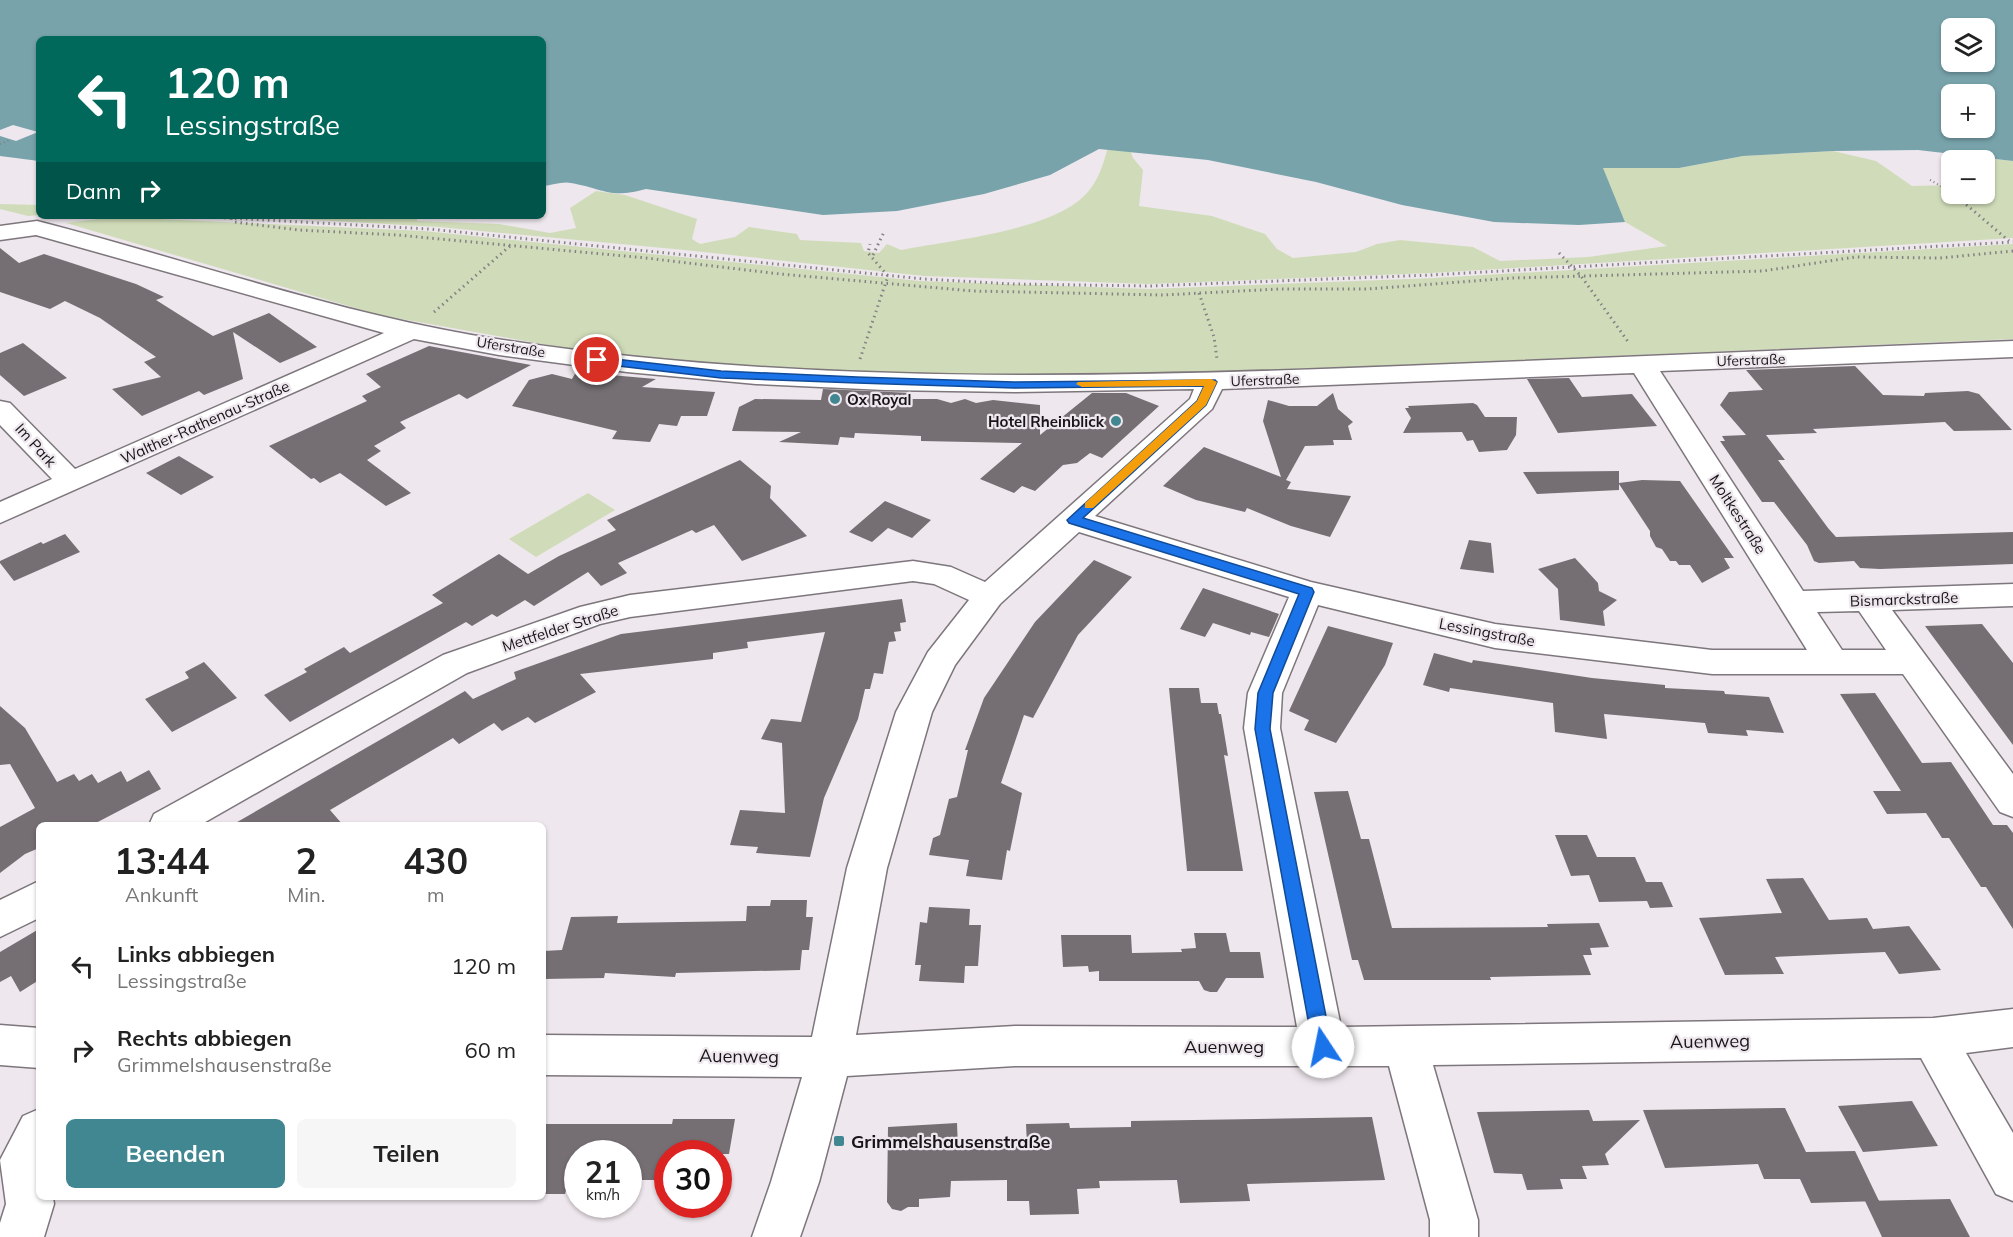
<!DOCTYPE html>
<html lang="de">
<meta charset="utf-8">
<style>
:root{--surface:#fff;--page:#f6f6f6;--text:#222;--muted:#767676;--accent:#418791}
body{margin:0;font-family:Mulish,sans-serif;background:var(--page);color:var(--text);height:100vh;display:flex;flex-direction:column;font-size:22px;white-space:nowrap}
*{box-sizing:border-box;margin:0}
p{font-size:20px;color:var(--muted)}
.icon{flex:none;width:33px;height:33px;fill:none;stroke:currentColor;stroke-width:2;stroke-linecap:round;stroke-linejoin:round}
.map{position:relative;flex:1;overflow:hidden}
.sheet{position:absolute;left:36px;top:822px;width:510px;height:378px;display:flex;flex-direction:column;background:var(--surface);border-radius:9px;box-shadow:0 2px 4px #0004}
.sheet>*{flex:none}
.top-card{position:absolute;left:36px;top:36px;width:510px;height:183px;border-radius:9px;box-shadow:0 2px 4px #0004;background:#00695c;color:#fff;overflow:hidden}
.tools{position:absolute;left:1941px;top:18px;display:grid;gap:12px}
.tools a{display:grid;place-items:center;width:54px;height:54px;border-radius:9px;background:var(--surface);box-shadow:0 2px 4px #0004;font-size:30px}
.speed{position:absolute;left:564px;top:1140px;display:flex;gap:12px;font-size:30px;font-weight:700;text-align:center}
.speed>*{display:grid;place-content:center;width:78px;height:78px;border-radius:50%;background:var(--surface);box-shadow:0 2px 4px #0004;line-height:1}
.speed small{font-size:15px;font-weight:400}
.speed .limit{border:9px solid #d22;background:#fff;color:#111}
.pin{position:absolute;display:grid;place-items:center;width:51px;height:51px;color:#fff;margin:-26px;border:3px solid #fff;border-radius:50%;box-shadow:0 2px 6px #0007}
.me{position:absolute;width:66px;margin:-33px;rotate:349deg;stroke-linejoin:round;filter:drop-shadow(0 0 4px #0008)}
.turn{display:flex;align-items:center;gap:21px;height:126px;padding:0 30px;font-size:27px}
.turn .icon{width:78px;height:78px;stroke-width:2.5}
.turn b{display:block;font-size:42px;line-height:51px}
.then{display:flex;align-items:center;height:57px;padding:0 30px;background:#0003;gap:12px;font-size:22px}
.eta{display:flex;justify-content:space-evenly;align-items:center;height:102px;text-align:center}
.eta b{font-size:36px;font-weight:700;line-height:42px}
.action{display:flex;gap:12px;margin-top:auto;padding:12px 30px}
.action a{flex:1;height:69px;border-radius:9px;background:var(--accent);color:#fff;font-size:24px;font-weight:700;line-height:69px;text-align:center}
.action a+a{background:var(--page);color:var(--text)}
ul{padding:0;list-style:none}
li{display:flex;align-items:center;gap:18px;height:84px;padding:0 30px}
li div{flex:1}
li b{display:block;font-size:22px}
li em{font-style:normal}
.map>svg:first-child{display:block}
</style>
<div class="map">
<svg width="2013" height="1237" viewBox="0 0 2013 1237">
<rect width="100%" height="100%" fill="#eee7ed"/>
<!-- green -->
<path fill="#d0dcb9" d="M1111,136L1128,144L1133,158L1143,170L1139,206L1212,216L1265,234L1277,249L1293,258L1356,252L1377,244L1400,240L1473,247L1500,261L1588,257L1667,246L1625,222L1602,168H1679L1743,156L1833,151L1876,161L1912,186L1951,185L1952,194H1984V160H1967L1969,156L2013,161V238L1431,273L1149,284L924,276L685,250L439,227L247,216H417V221L499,224L550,233L576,228L570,208L596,191L625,195L697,219L692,239L700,244L735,237L749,227L797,234L800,240L861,243L864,251L879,253L887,244L901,250C951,240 1050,231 1085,195C1101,179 1105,157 1111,136Z
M0,204L39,205V215L28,216L0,209Z
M115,217L424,231L920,281L1149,289L1434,278L2013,244V339L1164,375L948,374L727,366L581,351L379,315L66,223Z
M588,493L615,510L536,557L509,539Z"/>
<!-- water -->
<path fill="#78a3ab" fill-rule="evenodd" d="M0,0H2013V161L1918,150L1833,151L1743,156L1679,168H1603L1625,222L1579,225L1494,222L1402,205L1316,182L1208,160L1099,149L1050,175L984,194L897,211L823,215L646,189C609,199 605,189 571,183C563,181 552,185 543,186V39H39V161L0,156ZM1952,28H1984V62H1952ZM1952,94H1984V128H1952Z"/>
<!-- pier -->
<path fill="#eee7ed" d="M13,125L38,132L16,141L0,136V130Z"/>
<!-- building -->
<path fill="#756f74" d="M0,248L19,263L44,254L136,284L164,297L156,300L213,336L269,313L317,347L280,363L233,332L243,379L204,395L199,391L142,416L112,389L161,377L144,362L156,357L100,318L65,301L50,309L0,292Z
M23,343L67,378L24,396L0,375V353Z
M429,346L531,365L467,399L459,394L400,422L406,428L374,446L381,451L367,460L411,493L386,506L340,473L320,483L314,478L311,479L269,446L367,401L362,396L381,387L366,374Z
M1855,366L1883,395L1924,396L1925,393L1968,391L1979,394L2012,430L1954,431L1945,422L1813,429L1817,433L1766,435L1785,460H1778L1828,528L1836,537L2013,532V564L1880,569L1860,568L1854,561L1819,563L1814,561L1807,545L1774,502H1762L1720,441H1725L1722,436L1746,435L1720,405L1729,392L1763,390L1746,370Z
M576,372L656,379L642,387L715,392L707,416H681L677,426L659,424L650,442L612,439L617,431L512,406L529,380L552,374L572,379Z
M1569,378L1582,397L1632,394L1657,426L1558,433L1527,379Z
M823,389L912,393L911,399H937L951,403L965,399L976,403L993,400L1040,405V435L1092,393H1126L1159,406L1102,458L1090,453L1077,463L1063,465L1035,491L1022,486L1014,493L980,479L1022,443L921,441V436L855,433L854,438L840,437L838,445L779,442L801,432L732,431L739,407L755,399L821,400Z
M1333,393L1338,409L1353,422L1348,426L1352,440H1333L1334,445L1305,446L1286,480L1291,482L1287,489L1351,496L1330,537L1291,526L1247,508L1245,512L1196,500L1163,486L1204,447L1281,477L1263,421L1268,400L1289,406H1317Z
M1473,403L1477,405L1485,417H1517L1516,435L1507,450L1479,452L1473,440L1467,441L1462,432L1403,433L1411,418L1405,408H1409L1408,406Z
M179,456L214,477L181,495L146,473Z
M740,460L771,486L770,498L807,536L742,561L714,525L696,533L692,530L618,563L627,573L601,586L588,572L534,606L525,600L497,617L492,614L472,626L466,622L290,722L264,695L307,672L304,669L344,647L350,653L443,603L432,595L499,554L528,574L559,556L616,530L607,520Z
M1619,471V483L1642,480L1680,481L1734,558H1724L1730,568L1702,583L1690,565H1679L1676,561H1670L1662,549L1656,547L1650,536V531L1619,484V490L1537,494L1523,472Z
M885,501L931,520L912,538L888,528L872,542L849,532Z
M65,534L80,552L14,581L0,563V561L41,542L43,544Z
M1469,540L1491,543L1494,573L1460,569Z
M1575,558L1598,583L1599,591L1617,600L1603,611L1605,626L1560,620L1558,589L1538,569Z
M1094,560L1132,577L1078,635L1033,718L1024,715L1001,783L1022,793L1010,851L1007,850L1002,880L966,876L969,860L929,855L933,838L940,835L949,799L957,797L968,750H965L984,698L1035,622Z
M1203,588L1279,614L1269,637L1251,632L1250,635L1213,623L1205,637L1180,629Z
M902,599L906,622L900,623L901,631L894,632L896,641L889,642L883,674L874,673L870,689H865L858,719L824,798L810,857L756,853L758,847L730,845L740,810L785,813L782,743L761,739L771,719L801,722L825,632L747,642L748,648L713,653V659L580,674L596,692L535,723L528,717L502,731L494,723L459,744L453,738L330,810L343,825H232L465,691L473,699L516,679L514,672L621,634Z
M1982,624L2013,663V745L1925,626Z
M1328,626L1393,643L1385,665L1336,743L1304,730L1309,720L1289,711Z
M1434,653L1472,663L1473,660L1592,678L1665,685V688L1724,691L1725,694L1769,697L1784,733L1746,730L1748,736L1708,733L1705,723L1604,714L1607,739L1555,732L1553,703L1450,688L1449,692L1423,685Z
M204,662L237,698L172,732L145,699L189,678L185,672Z
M1169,688H1199L1201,703H1217L1219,714H1221L1228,756L1224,755L1243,871H1187Z
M1875,693L1922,763L1951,762L1993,825H2007L2013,833V929L1986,887H1981L1949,838H1942L1926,813L1887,814L1873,791H1901L1840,694Z
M0,706L25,728L57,782L74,774L79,781L92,774L98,783L121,771L127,782L149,770L161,789L92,825H39V848L25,854L0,873V827L35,808L10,764L0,765Z
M1348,791L1361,839H1369L1392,928L1548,927L1547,924L1599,923L1609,947L1590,948L1592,955H1583L1591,975L1490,977L1491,980H1364L1358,960H1352L1314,792Z
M1555,835H1587L1597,857H1635L1646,882H1662L1673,907L1650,908L1647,901L1599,902L1589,875L1571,876Z
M1803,878L1829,920L1867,918L1873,929L1909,926L1941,970L1899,974L1885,952L1775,957L1784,974L1725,975L1699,918L1782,913L1766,879Z
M771,900H807L806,917H813L809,950H802L800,970L676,973L675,977L605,973L604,978L543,979V951L562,950L571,917L618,916L617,923L746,921L747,906H770Z
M929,907L970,909L969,925H981L978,966H965L964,983L919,981L921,965H915L920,922L927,923Z
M39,929V980L20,992L11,976L0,982V952Z
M1194,933H1226L1230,952H1260L1264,978H1226L1217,992H1210L1204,990L1199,981H1099V971L1089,972L1088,966L1063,967L1061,935H1131L1132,953L1182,952L1181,949L1196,948Z
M1912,1101L1938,1146L1863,1152L1838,1106Z
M1785,1108L1806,1152L1855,1151L1879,1201L1811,1203L1800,1179H1764L1758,1164L1665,1168L1643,1110Z
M1589,1110L1593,1121L1640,1120L1605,1154L1609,1165L1582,1166L1587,1179H1560L1563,1189L1527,1190L1522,1174L1494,1173L1477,1112Z
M1372,1117L1385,1180L1247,1184L1250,1201L1180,1203L1177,1180L1099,1181L1100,1188L1077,1189L1079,1214L1030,1215L1029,1201H1007V1180L951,1181L950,1197L919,1199V1207H908L901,1211L892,1209L887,1202L888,1127L957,1123L958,1148L1006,1147L1027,1145L1026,1124L1069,1123L1070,1128L1131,1127V1121Z
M673,1119H735L729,1154H668V1180H628V1154H578V1163H573L565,1194H543V1124H672Z
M1950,1199L1970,1237H1882L1865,1201Z"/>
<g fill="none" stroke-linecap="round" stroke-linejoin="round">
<defs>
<path id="minor" d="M37,221C192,261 344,316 503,340C801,385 1102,378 1402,366C1606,358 1809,349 2013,341V357L1660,371L1803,591L2013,584V606L1892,610L2013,774V817L2000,812L1903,674H1712L1495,648L1318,605L1282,693L1280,728L1341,1027L1933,1018L2013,1009V1047L1966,1053L2013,1133V1201L1996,1194L1921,1058L1433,1065L1478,1220V1237H1430V1220L1389,1066H1015L847,1076L819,1182L800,1237H752L771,1182L802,1077L543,1075V1035L812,1037L847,868L896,712L928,652L969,600L934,584L913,581L630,617L600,624L467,673L200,825H149L154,814L443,655L580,607L630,595L913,561L951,567L985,582L1190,399L1194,389L1014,392L885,390L756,384L627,372L499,355L414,339L0,523V502L52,479L0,425V401L10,403L75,469L384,333L36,235L0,240V226ZM1634,373L1807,650H1712L1495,624L1311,582L1095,516L1212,409L1222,389ZM1079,532L1289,597L1248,693L1244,728L1297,1027L1015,1026L856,1035L887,868L932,712L955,665L1000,604ZM1859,611L1886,650H1842L1817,612Z
M39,881V918L0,937V900Z
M0,1025L39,1028V1068L0,1065Z
M39,1109V1197H53L54,1204L44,1237H0V1223L6,1204L0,1160L23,1116Z"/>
</defs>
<!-- minor casing -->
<use href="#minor" stroke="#7d767c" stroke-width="3"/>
<!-- path-far1 -->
<path stroke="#848084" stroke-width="2" stroke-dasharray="1 3" stroke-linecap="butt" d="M0,144L10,140
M1930,180L1952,192
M1954,194L1963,202"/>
<!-- path -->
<path stroke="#848084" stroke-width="3" stroke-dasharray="1.5 4" stroke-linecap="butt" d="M1962,201L2009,241
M191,216L429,229L924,279L1013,284L1149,286L1431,275L2013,242
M232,218L234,222L299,230L397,235L646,258L780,274L973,291L1163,295L1279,289H1368L1513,278L1763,271L1855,257L1940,258L2013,251
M1559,253L1581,276L1629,343
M873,255L884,232
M1199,293L1214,337L1217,359
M434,312L510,246
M860,359L888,276L868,253L870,244"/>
<!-- minor -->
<use href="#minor" fill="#fff" fill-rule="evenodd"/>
</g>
<!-- route -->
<path fill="#1a73e8" stroke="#114b97" stroke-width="1.5" d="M597,357L721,371L857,377L1014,382L1215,380L1217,382L1206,405L1083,518L1312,588L1314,592L1273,693L1270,729L1332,1047L1329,1053L1323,1055L1316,1053L1313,1047L1255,729L1258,693L1299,594L1069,523L1067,520L1197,401L1204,386L1014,388L857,383L721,378L593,363L592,360Z"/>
<!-- slow -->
<path fill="#f59e0b" d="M1211,379L1217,382L1206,405L1093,508H1085V503L1197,401L1204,386L1082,387L1076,384L1078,382Z"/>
<!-- markers -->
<g fill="#418791" stroke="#eee7ed" stroke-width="2">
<circle cx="835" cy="399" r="6"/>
<circle cx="1116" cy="421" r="6"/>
<rect x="833" y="1135" width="12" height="12" rx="3"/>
</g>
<g text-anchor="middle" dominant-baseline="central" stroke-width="4.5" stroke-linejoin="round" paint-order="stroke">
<!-- far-street labels -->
<g font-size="14" fill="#171517" stroke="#eee7ed">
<text transform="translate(511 347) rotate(9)">Uferstraße</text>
<text transform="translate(1751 360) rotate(-2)">Uferstraße</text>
<text transform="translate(1265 380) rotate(-2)">Uferstraße</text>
</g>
<!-- poi labels -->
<g font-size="15" font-weight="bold" fill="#171517" stroke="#eee7ed" text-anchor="start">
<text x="847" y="399">Ox Royal</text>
<text x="1104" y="421" text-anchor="end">Hotel Rheinblick</text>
</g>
<!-- street labels -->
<g font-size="15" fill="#171517" stroke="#eee7ed">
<text transform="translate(205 422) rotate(-24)">Walther-Rathenau-Straße</text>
<text transform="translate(36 445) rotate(48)">Im Park</text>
<text transform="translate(1738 514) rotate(57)">Moltkestraße</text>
<text transform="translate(1904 599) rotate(-2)">Bismarckstraße</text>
<text transform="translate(560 628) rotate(-18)">Mettfelder Straße</text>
<text transform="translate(1487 632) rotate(11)">Lessingstraße</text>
</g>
<!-- near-street labels -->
<g font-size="18" fill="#171517" stroke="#eee7ed">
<text transform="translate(1710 1041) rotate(-1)">Auenweg</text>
<text x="1224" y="1046">Auenweg</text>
<text transform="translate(739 1056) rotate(1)">Auenweg</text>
</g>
<!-- near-poi labels -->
<g font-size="18" font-weight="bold" fill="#171517" stroke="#eee7ed" text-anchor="start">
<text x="851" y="1141">Grimmelshausenstraße</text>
</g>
</g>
</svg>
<div class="tools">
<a><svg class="icon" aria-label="layers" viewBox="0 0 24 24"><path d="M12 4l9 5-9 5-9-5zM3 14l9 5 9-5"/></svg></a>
<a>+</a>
<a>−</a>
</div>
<div class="speed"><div>21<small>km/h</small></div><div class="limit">30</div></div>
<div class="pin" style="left:597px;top:360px;background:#d93025"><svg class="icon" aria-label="arrive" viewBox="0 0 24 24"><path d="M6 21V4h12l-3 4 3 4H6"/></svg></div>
<svg class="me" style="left:1323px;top:1047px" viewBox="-20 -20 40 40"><circle r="19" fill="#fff"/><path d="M0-13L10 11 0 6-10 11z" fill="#1a73e8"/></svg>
<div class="top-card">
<div class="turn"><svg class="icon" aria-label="left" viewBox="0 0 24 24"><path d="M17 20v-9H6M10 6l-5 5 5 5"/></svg><div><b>120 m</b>Lessingstraße</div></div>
<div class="then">Dann<svg class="icon" aria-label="right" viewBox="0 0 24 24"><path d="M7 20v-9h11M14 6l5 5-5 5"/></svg></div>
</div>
<section class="sheet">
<div class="eta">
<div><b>13:44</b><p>Ankunft</p></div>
<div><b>2</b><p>Min.</p></div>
<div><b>430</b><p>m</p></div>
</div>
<ul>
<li><svg class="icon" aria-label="left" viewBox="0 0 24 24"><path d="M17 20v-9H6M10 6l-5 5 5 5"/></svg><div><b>Links abbiegen</b><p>Lessingstraße</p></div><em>120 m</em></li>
<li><svg class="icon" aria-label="right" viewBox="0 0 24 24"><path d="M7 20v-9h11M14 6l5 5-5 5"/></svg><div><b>Rechts abbiegen</b><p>Grimmelshausenstraße</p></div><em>60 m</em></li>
</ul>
<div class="action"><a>Beenden</a><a>Teilen</a></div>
</section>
</div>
